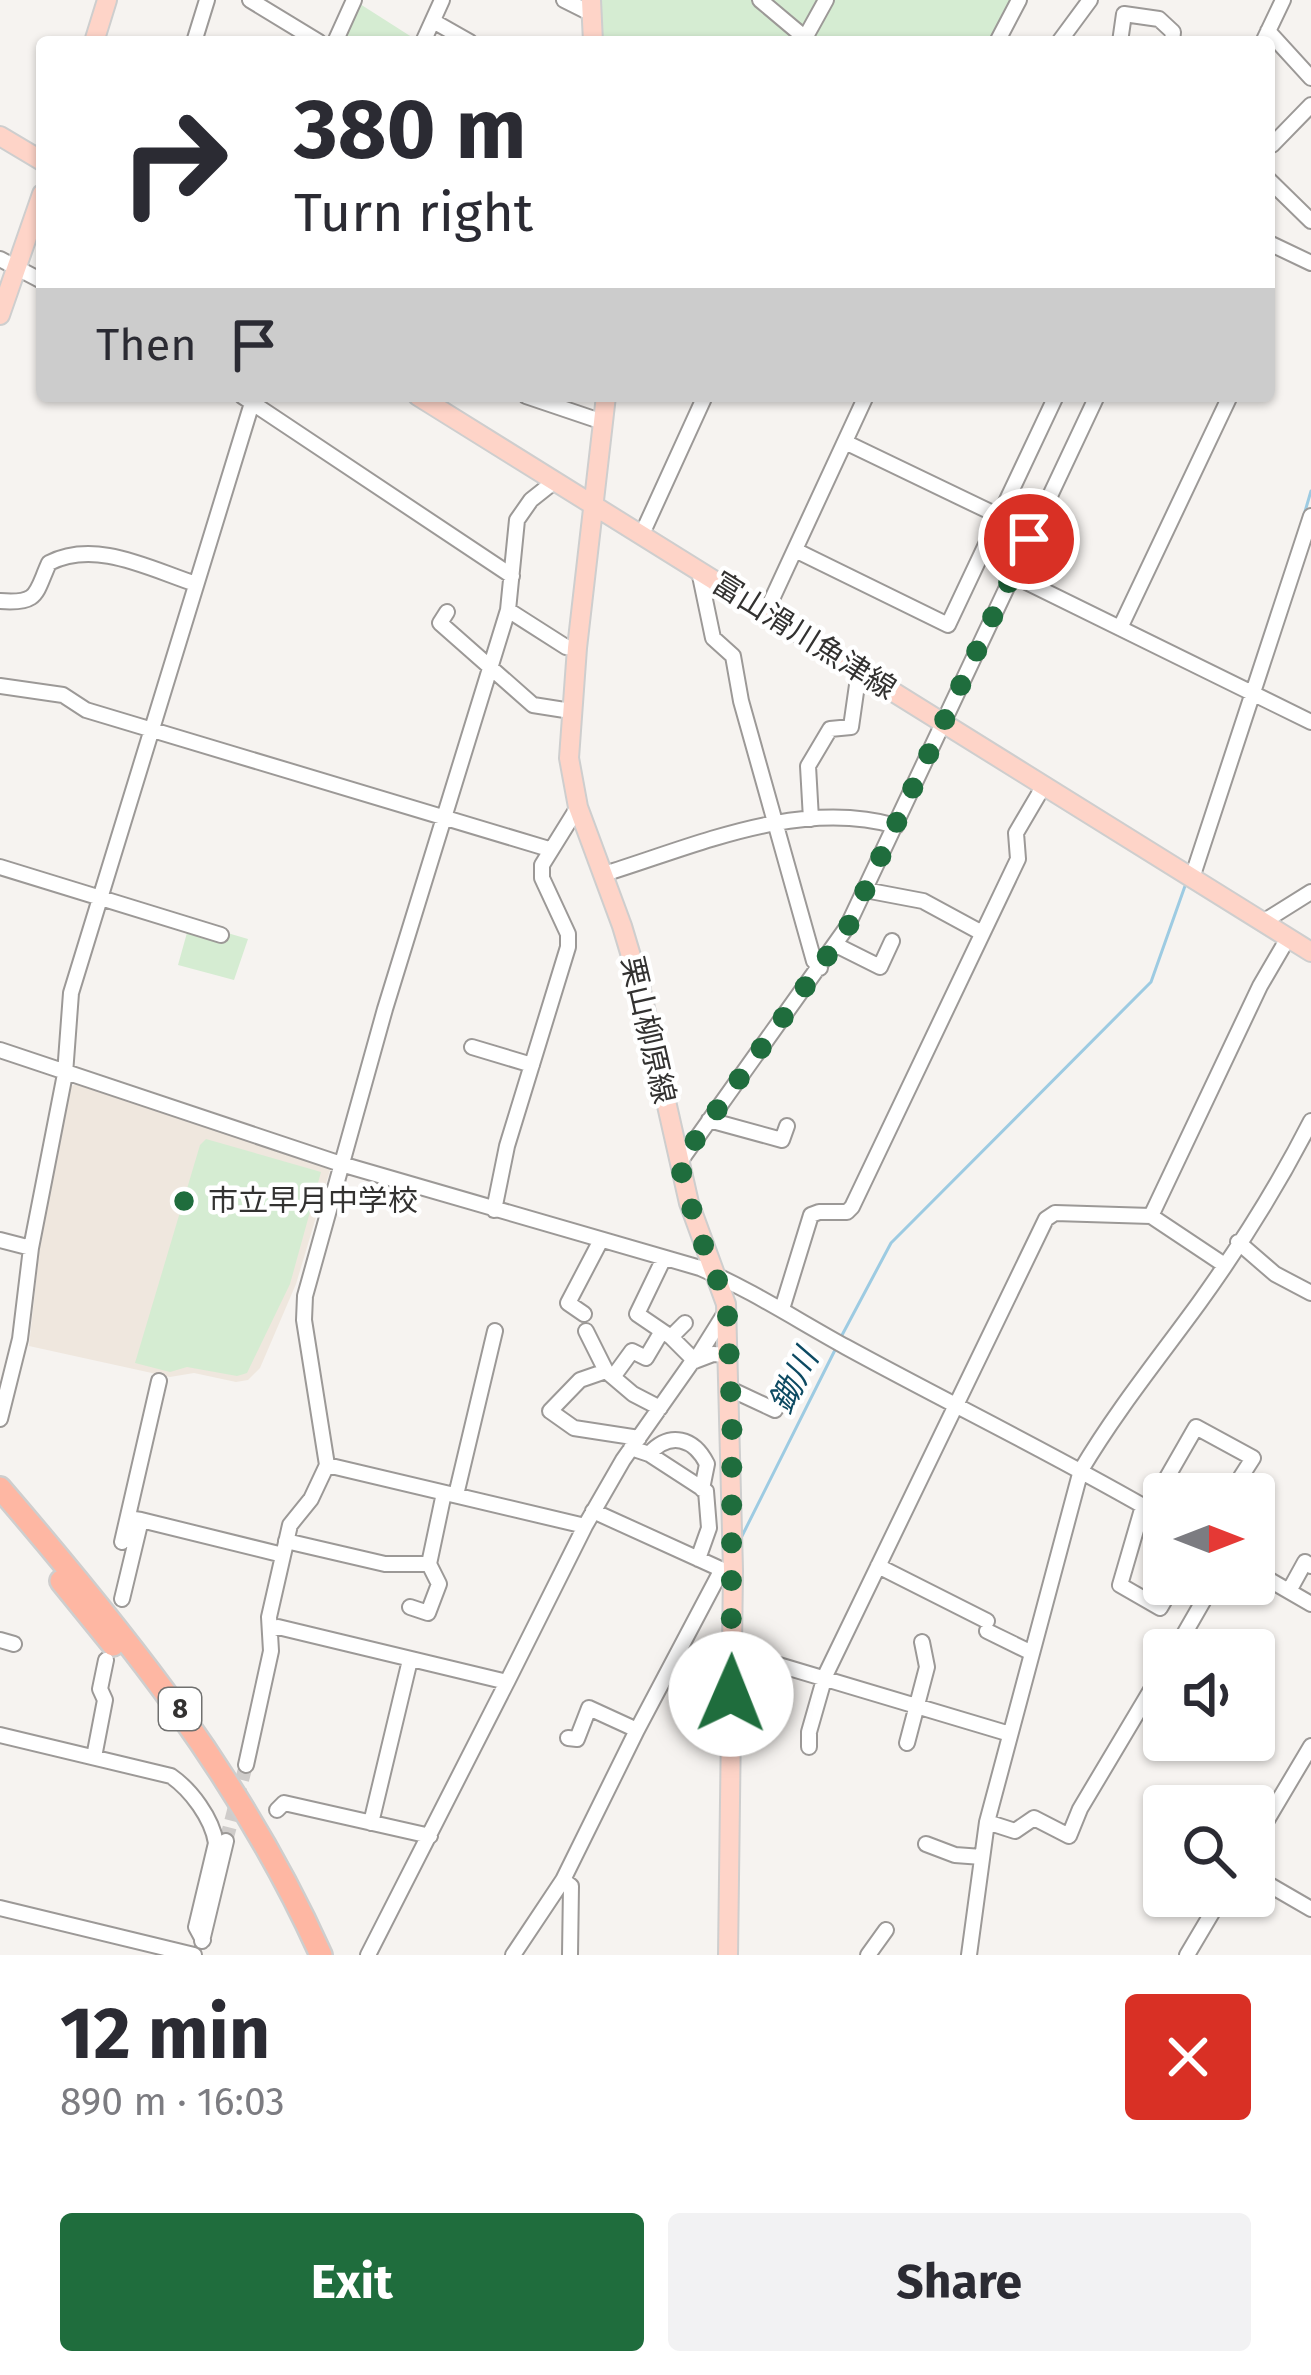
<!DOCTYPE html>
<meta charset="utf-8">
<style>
:root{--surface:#fff;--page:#f2f2f3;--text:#2b2b33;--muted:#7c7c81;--accent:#1f6d3d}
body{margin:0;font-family:"Fira Sans","Noto Sans JP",sans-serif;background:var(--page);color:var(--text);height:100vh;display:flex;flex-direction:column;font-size:45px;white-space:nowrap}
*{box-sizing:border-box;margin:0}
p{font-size:39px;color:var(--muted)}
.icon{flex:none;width:66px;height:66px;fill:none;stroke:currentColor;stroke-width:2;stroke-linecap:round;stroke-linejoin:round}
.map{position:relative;height:1955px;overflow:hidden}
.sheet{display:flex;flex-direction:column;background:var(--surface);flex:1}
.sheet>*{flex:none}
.banner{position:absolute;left:36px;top:36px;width:1239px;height:366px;border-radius:12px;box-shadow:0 3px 9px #0004;background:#fff;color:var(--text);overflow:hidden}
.needle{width:78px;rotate:90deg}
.tools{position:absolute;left:1143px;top:1473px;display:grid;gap:24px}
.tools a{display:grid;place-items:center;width:132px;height:132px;border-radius:12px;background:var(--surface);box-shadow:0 3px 9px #0004;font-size:60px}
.pin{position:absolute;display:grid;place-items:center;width:102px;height:102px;color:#fff;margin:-51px;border:6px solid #fff;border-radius:50%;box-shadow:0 3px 12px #0007}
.me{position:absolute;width:132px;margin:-66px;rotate:1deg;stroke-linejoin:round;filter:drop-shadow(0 0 9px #0008)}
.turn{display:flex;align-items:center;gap:42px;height:252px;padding:0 60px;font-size:54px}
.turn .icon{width:156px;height:156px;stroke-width:2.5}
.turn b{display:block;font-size:84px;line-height:102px}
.then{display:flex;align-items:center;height:114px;padding:0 60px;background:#0003;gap:24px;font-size:45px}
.round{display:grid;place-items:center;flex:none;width:126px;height:126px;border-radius:12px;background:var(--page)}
.headline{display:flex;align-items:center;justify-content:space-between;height:204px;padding:0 60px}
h1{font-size:72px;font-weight:700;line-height:90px}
.primary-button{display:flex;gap:24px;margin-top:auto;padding:24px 60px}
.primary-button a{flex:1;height:138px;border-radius:12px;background:var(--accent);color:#fff;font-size:48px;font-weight:700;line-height:138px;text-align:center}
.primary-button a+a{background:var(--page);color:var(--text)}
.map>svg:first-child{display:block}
</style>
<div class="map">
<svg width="1311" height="1955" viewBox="0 0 1311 1955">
<rect width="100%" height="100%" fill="#f6f3f0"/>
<!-- built -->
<path fill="#efe7de" d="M77,1084L331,1167L296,1284L260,1368L248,1380L236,1382L194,1373L170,1377L29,1346L41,1235L68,1087Z"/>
<!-- green -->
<path fill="#d5ecd2" d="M591,0H1022L1001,42H593Z
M360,4L418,41V42H342Z
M190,922L248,939L234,980L178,965Z
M206,1139L321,1172L290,1284L247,1373L237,1376L187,1367L170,1372L135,1363L200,1145Z"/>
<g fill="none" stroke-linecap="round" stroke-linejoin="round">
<!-- stream -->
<path stroke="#9dcbe2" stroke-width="3" d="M1299,532L1311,491
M841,1337L891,1243L1151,982L1185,886
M742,1536L837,1346"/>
<!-- minor-tunnel -->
<path stroke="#cfccca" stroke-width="14" stroke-dasharray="14 7" stroke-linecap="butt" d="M226,1841L246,1765"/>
<defs>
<path id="minor" d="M250,0L319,42
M564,0L592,14
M760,0L810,42
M433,21L470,42
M1268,31L1311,78
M805,38L826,0
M194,42L207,0
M335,42L354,0
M423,42L442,0
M997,42L1019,0
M1059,42L1090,0
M1120,42L1124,14L1159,19L1173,32L1172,42
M1263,42L1283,0
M1272,145L1311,105
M1269,180L1311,221
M1269,243L1311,263
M0,259L42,281
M242,396L512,576
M526,396L603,422
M845,442L999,516
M642,534L705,396
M795,550L948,625L1056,396
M699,571L713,638L733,656L741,701L814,961L820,968
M1012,575L1311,722
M0,601C39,604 35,594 49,563C96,539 150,569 196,584
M508,610L566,647L577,648
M447,612L440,623L533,705L571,711
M766,612L866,396
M1120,628L1230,396
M0,686L63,695L86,710L549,849
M811,819L808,766L830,729L851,727L859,671
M0,867L221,935
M604,874C695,846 799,798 896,826
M1192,878L1311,516
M865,890L923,901L982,933
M1263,922L1311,892
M836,945L880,967L892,941
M472,1047L532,1065
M0,1050L341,1164L700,1268C751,1290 797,1320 846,1347C952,1405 1060,1457 1164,1518
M709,1120L782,1140L787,1126
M679,1163L847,927L1097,396
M494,1210L507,1146L568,947V934L542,878V865L578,807
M1151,1216L1260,986L1288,938
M0,1240L31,1248
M1238,1242L1275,1274L1311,1293
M782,1309L811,1215L819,1212H847L852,1207L1018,859L1016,833L1043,787
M584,1314L568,1303L601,1240
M685,1323L671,1337L695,1361L725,1313
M586,1331L606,1371
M662,1331L637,1314L664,1258
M613,1377L606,1371L580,1380L550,1411L574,1428L639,1438
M730,1389L775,1410
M660,1408L633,1394L613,1377L632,1351L646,1358L662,1331L671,1337
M0,1419L20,1339L31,1248L65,1074L71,993L252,403
M631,1448L649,1454L706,1491L709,1528L698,1559
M649,1454C670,1431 694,1438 707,1464L702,1489
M327,1465L585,1526
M456,1495L495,1331
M1143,1506L1120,1585L1160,1608L1174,1584
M1149,1509L1196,1427L1253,1458L1230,1494
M593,1511L725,1571
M141,1520L283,1555
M286,1541L385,1564H429
M122,1542L159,1381
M878,1566L987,1621
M1254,1571L1311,1604
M1289,1591L1305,1562L1311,1566
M122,1599L141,1520L134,1519
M410,1607L428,1613L439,1584L429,1564L444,1493
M271,1630L278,1627L507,1682L585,1526L623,1460L692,1362L713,1354L728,1355
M987,1631L1032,1653
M0,1640L14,1644
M1175,1650L1213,1584
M732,1651L1010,1734
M0,1735L171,1776C191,1790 212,1818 216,1843L196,1927L203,1940
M568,1738L577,1739L589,1708L637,1730L721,1571
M907,1743L927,1667L922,1642
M809,1747V1732L825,1676L1046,1219L1055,1213L1151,1216L1223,1264
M94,1757L105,1700L100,1689L106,1660
M246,1765L271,1651L269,1617L290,1525L311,1499L327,1465L304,1320L305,1296L385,1009L508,610L517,520L531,500L555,481
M277,1810L284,1803L430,1836
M987,1822L1015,1831L1034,1818L1069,1836L1080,1809L1164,1668
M371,1823L410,1660
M1254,1842L1311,1746
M926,1844L955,1855L982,1857
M1254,1876L1311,1909
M0,1908L194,1955
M202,1941L226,1841
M368,1955L507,1682
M513,1955L563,1880
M570,1955L571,1886L563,1880L637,1730
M868,1955L886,1930
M969,1955L987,1822L1081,1470C1116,1411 1159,1358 1199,1303C1240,1246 1279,1184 1311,1121
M1187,1955L1222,1896"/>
<path id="major" d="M591,0L593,42
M94,42L107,0
M0,136L42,161
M0,315L42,194
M418,396L1311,952
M606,396L577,648L569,758L578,807L622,926L640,986L689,1203L726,1304L733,1570L728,1955"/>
<path id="highway" d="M0,1488C126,1635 241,1777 321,1955
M61,1581L113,1645"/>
</defs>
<!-- minor casing -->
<use href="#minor" stroke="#9c9997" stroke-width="18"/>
<!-- major casing -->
<use href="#major" stroke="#cecece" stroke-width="22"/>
<!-- highway casing -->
<use href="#highway" stroke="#cecece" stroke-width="26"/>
<!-- minor -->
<use href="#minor" stroke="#fff" stroke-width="14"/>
<!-- major -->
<use href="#major" stroke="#fed4c8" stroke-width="18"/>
<!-- highway -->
<use href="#highway" stroke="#feb7a3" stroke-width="21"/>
</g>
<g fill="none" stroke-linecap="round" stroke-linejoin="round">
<!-- route -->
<path stroke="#1f6d3d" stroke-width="21" stroke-dasharray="0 37.8" d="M731,1694L732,1422L727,1304L698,1231L679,1163L848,927L1029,539"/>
</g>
<!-- markers -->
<circle fill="#1f6d3d" stroke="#fff" stroke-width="4.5" cx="184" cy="1201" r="12"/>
<g text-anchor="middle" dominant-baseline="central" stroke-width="9" stroke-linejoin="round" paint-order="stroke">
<!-- shield labels -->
<rect fill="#fff" stroke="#70706f" stroke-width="3" x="159" y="1688" width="42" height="42" rx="9"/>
<g font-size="27" font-weight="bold" fill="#333231">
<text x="180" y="1709">8</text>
</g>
<!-- street labels -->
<g font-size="30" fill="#333231" stroke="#fff">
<text transform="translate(804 636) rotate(32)">富山滑川魚津線</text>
<text transform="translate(648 1030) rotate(77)">栗山柳原線</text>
</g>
<!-- poi labels -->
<g font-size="30" fill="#333231" stroke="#fff" text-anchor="start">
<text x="208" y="1201">市立早月中学校</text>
</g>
<!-- water labels -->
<g font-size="33" font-style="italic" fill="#0d4a62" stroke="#fff">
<text transform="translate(794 1381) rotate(-63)">鋤川</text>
</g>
</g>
</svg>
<div class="tools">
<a><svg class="needle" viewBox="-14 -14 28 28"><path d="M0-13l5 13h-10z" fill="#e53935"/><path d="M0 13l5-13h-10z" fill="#7c7c81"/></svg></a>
<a><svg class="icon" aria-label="sound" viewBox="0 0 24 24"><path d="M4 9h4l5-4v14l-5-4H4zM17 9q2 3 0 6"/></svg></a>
<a><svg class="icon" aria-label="search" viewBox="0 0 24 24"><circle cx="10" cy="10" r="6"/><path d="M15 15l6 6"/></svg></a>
</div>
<div class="pin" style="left:1029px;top:539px;background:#d93025"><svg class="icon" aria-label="arrive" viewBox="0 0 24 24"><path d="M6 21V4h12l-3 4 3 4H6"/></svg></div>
<svg class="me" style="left:731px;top:1694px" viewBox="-20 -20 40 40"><circle r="19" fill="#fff"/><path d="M0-13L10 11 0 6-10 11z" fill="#1f6d3d"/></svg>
<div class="banner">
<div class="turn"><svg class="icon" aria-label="right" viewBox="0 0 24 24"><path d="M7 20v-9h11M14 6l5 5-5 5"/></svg><div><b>380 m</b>Turn right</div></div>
<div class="then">Then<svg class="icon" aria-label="arrive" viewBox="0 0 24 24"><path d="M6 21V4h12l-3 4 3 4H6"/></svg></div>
</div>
</div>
<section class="sheet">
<div class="headline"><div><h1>12 min</h1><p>890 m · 16:03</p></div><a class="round" style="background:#d93025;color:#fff"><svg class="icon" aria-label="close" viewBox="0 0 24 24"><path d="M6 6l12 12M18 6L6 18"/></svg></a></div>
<div class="primary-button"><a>Exit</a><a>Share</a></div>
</section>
